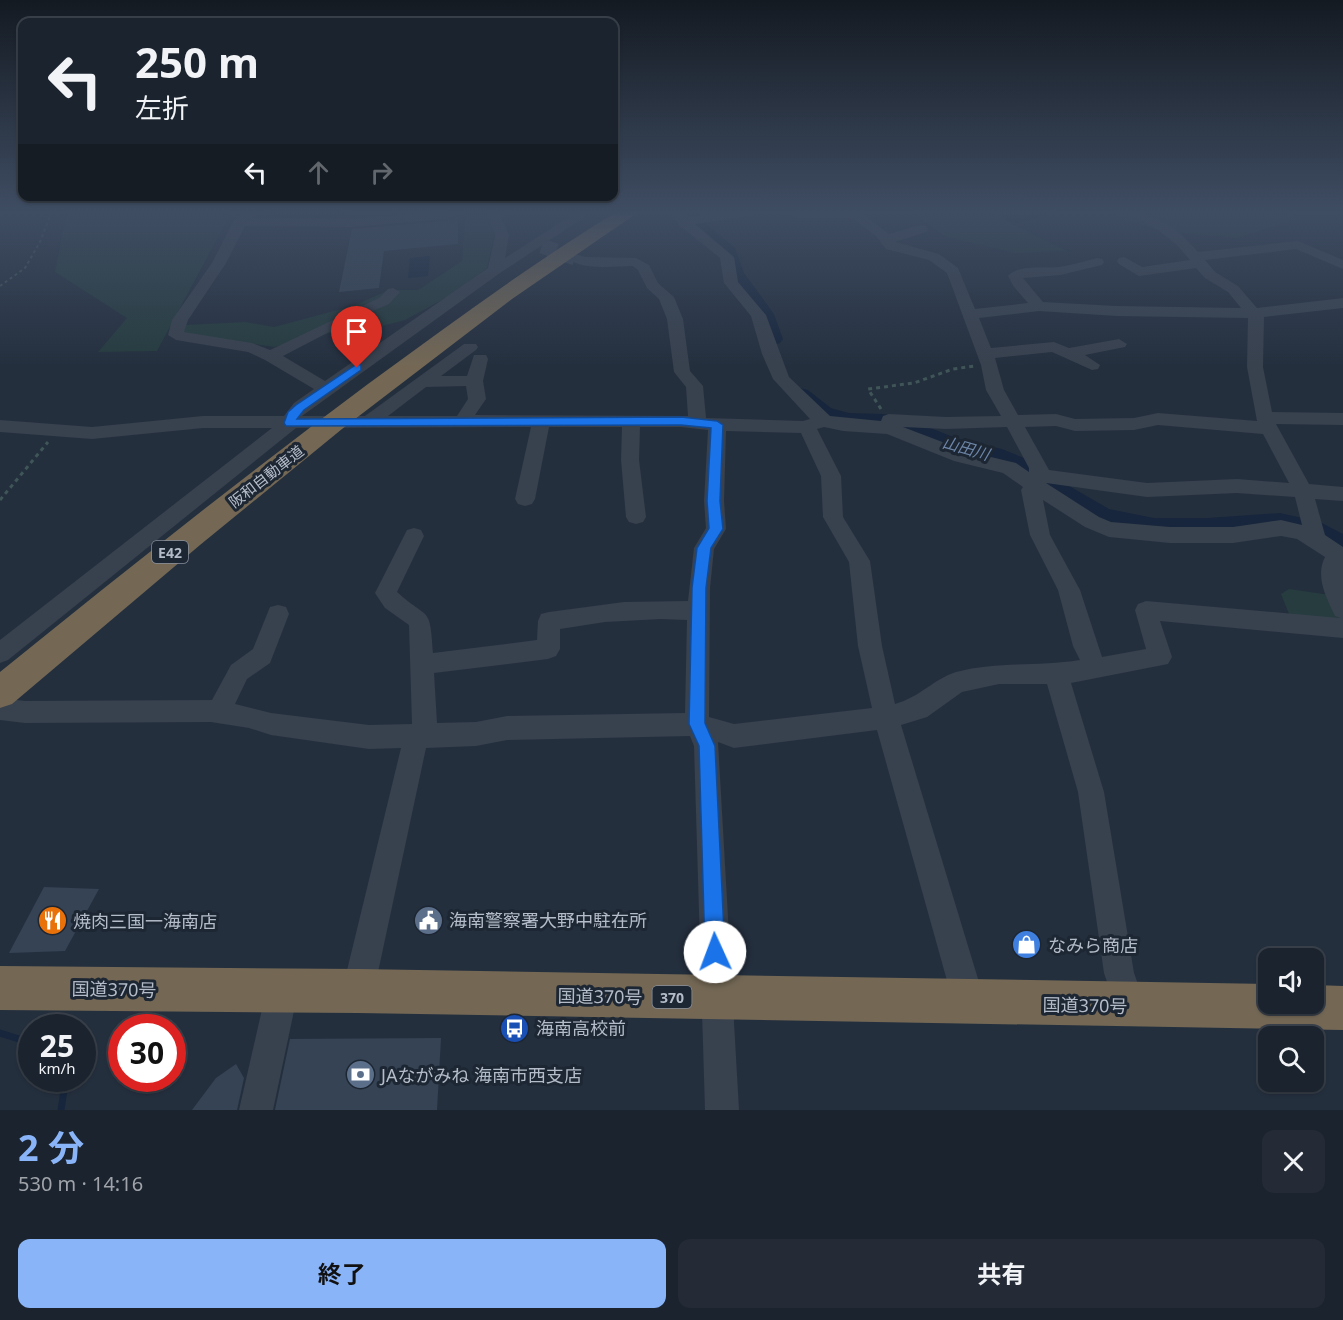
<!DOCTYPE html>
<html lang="ja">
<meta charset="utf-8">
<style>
:root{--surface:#1b232e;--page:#242b36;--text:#f1f3f6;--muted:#a0a4aa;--line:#39404a;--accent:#8ab4f8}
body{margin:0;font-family:"Noto Sans","Noto Sans JP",sans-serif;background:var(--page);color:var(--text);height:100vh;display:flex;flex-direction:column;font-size:22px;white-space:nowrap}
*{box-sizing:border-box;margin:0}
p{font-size:20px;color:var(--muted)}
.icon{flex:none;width:33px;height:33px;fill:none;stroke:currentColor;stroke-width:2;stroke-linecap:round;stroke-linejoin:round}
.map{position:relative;height:1110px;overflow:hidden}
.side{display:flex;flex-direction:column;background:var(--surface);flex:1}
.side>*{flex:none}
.banner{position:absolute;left:18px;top:18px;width:600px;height:183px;border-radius:12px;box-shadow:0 2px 4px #0004,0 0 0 2px var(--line);background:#1b232e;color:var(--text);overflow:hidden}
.controls{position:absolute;left:1258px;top:948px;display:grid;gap:12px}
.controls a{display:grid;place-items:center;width:66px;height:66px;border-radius:12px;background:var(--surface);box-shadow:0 2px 4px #0004,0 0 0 2px var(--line);font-size:30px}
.speed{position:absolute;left:18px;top:1014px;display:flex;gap:12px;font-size:30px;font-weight:700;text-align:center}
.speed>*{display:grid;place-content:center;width:78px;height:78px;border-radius:50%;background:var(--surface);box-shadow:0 2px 4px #0004,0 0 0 2px var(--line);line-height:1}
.speed small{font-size:15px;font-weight:400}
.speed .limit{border:9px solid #d22;background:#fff;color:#111}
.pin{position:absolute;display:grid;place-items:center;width:51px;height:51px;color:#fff;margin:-62px -26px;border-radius:50% 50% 50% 0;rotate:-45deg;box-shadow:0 0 6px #0007}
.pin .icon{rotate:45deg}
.me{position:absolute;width:66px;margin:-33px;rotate:358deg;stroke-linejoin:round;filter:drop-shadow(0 0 4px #0008)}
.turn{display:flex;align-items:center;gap:21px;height:126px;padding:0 18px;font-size:27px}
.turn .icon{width:78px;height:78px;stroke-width:2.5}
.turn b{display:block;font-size:42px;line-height:51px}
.lanes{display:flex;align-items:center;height:57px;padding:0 18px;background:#0003;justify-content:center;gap:30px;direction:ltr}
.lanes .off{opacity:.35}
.round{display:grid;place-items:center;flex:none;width:63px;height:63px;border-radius:12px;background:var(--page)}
.summary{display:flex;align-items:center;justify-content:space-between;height:102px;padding:0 18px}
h1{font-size:36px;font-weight:700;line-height:45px;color:var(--accent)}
.primary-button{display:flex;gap:12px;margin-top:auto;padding:12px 18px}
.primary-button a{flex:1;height:69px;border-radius:12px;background:var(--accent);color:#111;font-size:24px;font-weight:700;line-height:69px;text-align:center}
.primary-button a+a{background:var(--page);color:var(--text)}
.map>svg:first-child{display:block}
</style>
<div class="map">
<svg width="1343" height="1110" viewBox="0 0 1343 1110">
<rect width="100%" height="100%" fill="#242f3e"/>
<!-- green -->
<path fill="#263c3f" d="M67,211H232L157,351L98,352L127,318L55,272Z
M466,211H488L494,235L487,268L453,294L405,320L351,334L338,331L274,347L182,333L185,325L245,322L274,327L353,306L389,290H418L462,261Z
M911,211H994L998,217L1067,251L1015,253L944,236Z
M1101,211H1286L1299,218L1238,238L1160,231Z
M1289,589L1330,595L1342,626L1291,619L1281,594Z"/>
<!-- water -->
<path fill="#17263c" d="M268,211H353C333,220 290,222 269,215Z
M998,211H1057L1017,223C1009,223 1001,219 998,211Z
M430,256L428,276L408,278L410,258Z"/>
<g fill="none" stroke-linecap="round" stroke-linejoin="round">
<!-- stream -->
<path stroke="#17263c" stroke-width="7" d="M0,1033L32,1043
M61,1110L65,1084L62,1078"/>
<!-- river -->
<path fill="#17263c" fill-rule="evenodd" d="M675,211H691L735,248L744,273L774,314L783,339L780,343L773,345L766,343L754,314L726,273L721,254L680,221Z
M800,388L808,390L831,408L849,413L883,414L905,418L956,438L1002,449L1036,463L1059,480L1109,509L1154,518H1207L1280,513L1320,522L1343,534V556L1305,538L1280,533L1207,538H1154L1102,527L1093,524L1041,492L1018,475L987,462L942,451L900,433L848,429L815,418L789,395L792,390Z"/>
</g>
<!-- building -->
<path fill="#364354" d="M458,217V244L384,251L379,288L339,292L352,229L447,221Z
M44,887L99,889L65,951L9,953Z
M441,1038L437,1110H275L290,1039Z
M236,1064L244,1078L237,1110H192L216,1078Z"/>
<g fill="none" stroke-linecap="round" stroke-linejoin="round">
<!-- minor-tunnel -->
<path stroke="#3a4453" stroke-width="15" stroke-dasharray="15 8" stroke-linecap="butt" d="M542,246L575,258"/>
<!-- path-far1 -->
<path stroke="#3f5557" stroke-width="2" stroke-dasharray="3 3" stroke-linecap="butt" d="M0,286L25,268L40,242L52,211"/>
<!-- path -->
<path stroke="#3f5557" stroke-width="3" stroke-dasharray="4 4" stroke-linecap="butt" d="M881,409L868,389L914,383L953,369L975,366
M0,500L48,442"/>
<!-- minor -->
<path fill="#38414e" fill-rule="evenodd" d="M244,211H258L252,218L351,219L447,211L454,215L447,219L351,227L245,226L226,263L188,320L184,332L252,343L270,350L379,298L388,289L393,288L400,292L389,304L356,318L283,356L325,381L488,268L495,235L486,211H498L509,235L505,258L578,211H594L500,273L302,416H365L464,344H476L478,347L476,350L441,376H467L474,355H486L488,359L483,381L486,399L475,415L688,416L686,387L674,372L667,319L659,299L647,288L638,270L633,266C614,266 581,271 568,258L575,254L586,257L636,258L649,265L658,283L674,297L683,319L690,371L703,386L706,418L803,421L810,419L773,379L762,354L751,316L724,283L720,258L679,225L671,211H684L689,217L732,211H764L758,215L695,224L734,257L738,282L766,315L789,377L830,416L881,421L883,416L889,414L946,417L1001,416L986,390L981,365L947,273L929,260L886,249L877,237L852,218H796L789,214L791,211H859L889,234L921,225L926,226L928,229L926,232L895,242L939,254L958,268L975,309L1028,303L1014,287L1008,276C1019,264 1044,269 1059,267C1072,265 1085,261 1097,258L1102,259L1104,262L1102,265L1060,275L1023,278L1043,302L1117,306L1241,308L1228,292L1205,278L1196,268L1139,276L1119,264L1117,261L1119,258L1124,257L1142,267L1190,260L1177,245L1158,230L1123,211C1154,211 1179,229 1198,252L1298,241L1343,260V269L1296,249L1205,260L1215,272L1238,286L1257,308L1343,298V308L1264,317L1263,367L1272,412L1343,413V425L1276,424L1309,484L1343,487V501L1315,499L1325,535L1343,547V638L1160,621L1172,657L1168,664L1071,683L1104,792L1134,973L1146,1006L1141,1017L1130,1022L1119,1017L1104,973L1078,792L1047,684H999L962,692L927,717L901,725L985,1002L980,1013L969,1018L958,1013L953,1002L877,730L734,748L718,742L739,1110H705L694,746L690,736L507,740L476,746L426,748L374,991L369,1002L358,1007L347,1002L342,991L401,748L369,749L271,735L249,728L211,722L25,723L0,720V698L25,701L212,700L231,665L253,649L270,607L278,605L286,607L289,614L270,663L247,679L235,704L271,713L369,725L412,724L409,625L385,608L375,593L407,530L414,528L421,530L424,536L397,592C429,621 430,604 433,653L537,640L538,621L541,614L549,612L624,602L688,601L694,548L706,528L704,501L708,430L681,427H640L639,460L646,517L643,522L636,524L629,522L626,517L621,460L622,427H549L535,499L532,504L525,506L518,504L515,499L531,427L296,428L8,660L0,663V640L272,428H203L92,439L0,432V420L92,427L203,416H284L294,403L314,389L265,360L248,352L176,340L168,335L172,320L212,263L233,222ZM1039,311L1117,316L1248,318L1247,367L1257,421L1158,413L1134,418L1075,419L1056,414L1018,415L1004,390L995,358L1052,352L1092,370L1098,369L1100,365L1085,355L1125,347L1127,344L1119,339L1069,348L1054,342L991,348L979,318ZM466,386L468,399L457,416H388L426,387ZM1158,425L1263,434L1289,483L1237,479L1147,483L1049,470L1025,427L1056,426L1075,431L1134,430ZM824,427L843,431L887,434L954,461L1003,473L1023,487L1021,490L1030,535L1058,590L1073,646L1080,660C1038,667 998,661 956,672C934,679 920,697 895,704L882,646L870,561L843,517L841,476L817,429ZM903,427L946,429L1007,427L1029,468V472L1016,463L966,451ZM726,431L801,433L821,476L823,517L849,562L858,646L872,708L734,724L709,717L710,588L714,549L726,529L724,501ZM1046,483L1147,497L1237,493L1295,497L1302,525L1281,520L1233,527H1170L1111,522L1099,517ZM1043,500L1085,527L1109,537L1170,543H1233L1281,536L1297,539L1325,557C1315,576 1326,598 1335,616L1340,618L1146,601L1138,604L1135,610L1146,649L1102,657L1080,590L1050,535ZM661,619L687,620L685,713L507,716L476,722L437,723L434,673L548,659L556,656L560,649V629L605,622Z
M282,976L293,981L298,992L273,1110H239L266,992L271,981Z"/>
<!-- highway -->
<path fill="#746855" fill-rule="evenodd" d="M618,211H640L512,299L342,429L200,545L12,704L0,708V672C121,574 243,477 368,384C450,324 531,264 618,211Z
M0,966L358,969L1269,984V1004H1314V985L1343,986V1030L358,1013L0,1010Z"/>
</g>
<!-- sky -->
<linearGradient id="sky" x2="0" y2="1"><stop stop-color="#141a22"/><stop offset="0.58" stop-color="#3f4d63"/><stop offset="1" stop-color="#3f4d63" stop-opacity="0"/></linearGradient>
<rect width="1343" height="366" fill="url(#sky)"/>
<!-- route -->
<path fill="#1a73e8" stroke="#114b97" stroke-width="1.5" d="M357,364L361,365V370L304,410L297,419L681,417L717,421L723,425L720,501L723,529L711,548L706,588L705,723L715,746L725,952L722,959L715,962L708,959L705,952L699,746L689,724L692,588L697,548L709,528L707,501L711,428L681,425L286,426L284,423L288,412L296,405Z"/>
<!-- icons -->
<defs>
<symbol id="civic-disc" viewBox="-11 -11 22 22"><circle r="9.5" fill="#5c6f8a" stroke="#1d2633"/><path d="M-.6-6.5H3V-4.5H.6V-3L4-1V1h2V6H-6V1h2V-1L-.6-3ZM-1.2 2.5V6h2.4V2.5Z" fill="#fff"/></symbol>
<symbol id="restaurant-disc" viewBox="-11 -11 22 22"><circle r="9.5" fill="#e8710a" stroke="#1d2633"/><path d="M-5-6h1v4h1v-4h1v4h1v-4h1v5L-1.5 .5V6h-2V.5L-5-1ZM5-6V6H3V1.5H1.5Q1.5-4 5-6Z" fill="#fff"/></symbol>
<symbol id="shop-disc" viewBox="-11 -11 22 22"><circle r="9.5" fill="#3f7fe0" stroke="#1d2633"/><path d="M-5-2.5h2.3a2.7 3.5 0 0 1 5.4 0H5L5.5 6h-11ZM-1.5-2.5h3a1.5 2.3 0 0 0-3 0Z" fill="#fff"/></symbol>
<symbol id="bus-disc" viewBox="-11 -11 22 22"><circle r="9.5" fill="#1a4fb4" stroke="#1d2633"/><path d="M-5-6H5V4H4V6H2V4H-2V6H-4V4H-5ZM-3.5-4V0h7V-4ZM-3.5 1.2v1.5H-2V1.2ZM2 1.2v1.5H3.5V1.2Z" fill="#fff"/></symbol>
<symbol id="bank-disc" viewBox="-11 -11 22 22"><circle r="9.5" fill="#5c6f8a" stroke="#1d2633"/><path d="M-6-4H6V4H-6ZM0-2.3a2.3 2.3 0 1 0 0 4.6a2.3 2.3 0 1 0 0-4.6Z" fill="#fff"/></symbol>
</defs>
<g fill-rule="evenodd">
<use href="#civic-disc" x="412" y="904" width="33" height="33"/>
<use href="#restaurant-disc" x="36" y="904" width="33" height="33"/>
<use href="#shop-disc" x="1010" y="928" width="33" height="33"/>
<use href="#bus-disc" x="498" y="1012" width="33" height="33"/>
<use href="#bank-disc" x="344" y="1058" width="33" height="33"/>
</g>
<g text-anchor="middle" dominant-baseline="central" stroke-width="6" stroke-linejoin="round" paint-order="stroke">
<!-- shield labels -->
<g fill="#1d2633" stroke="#878f9c" stroke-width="1.5">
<rect x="152" y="541" width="36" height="22" rx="4.5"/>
<rect x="652.5" y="986" width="39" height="22" rx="4.5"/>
</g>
<g font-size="14" font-weight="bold" fill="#b4bcc9">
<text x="170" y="552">E42</text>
<text x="672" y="997">370</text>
</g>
<!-- street labels -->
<g font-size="15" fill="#b4bcc9" stroke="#1d2633">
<text transform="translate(266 476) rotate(-38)">阪和自動車道</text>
</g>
<!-- water labels -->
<g font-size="16" font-style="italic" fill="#6d86a8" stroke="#1d2633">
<text transform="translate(966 448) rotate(16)">山田川</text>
</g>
<!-- near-poi labels -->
<g font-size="18" fill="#b4bcc9" stroke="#1d2633" text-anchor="start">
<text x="449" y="920">海南警察署大野中駐在所</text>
<text x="73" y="921">焼肉三国一海南店</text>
<text x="1048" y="945">なみら商店</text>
<text x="536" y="1028">海南高校前</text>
<text x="381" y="1075">JAながみね 海南市西支店</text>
</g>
<!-- near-street labels -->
<g font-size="18" fill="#b4bcc9" stroke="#1d2633">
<text transform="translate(114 989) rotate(1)">国道370号</text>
<text transform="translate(600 996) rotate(1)">国道370号</text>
<text transform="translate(1085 1005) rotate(1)">国道370号</text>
</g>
</g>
</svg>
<div class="controls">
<a><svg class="icon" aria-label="sound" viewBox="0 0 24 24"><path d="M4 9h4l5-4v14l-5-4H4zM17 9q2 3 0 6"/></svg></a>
<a><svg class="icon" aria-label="search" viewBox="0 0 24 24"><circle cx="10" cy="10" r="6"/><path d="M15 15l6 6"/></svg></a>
</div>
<div class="speed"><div>25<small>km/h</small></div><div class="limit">30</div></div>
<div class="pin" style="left:357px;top:368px;background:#d93025"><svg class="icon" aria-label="arrive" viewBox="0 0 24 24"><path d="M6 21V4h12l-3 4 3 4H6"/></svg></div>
<svg class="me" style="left:715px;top:952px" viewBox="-20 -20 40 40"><circle r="19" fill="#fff"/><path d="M0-13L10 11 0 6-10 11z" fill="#1a73e8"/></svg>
<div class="banner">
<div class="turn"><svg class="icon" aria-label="left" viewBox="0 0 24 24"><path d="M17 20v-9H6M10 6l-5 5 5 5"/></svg><div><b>250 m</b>左折</div></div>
<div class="lanes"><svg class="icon" aria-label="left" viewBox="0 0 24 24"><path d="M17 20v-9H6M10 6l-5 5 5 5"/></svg><svg class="icon off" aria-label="ahead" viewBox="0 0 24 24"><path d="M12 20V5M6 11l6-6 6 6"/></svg><svg class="icon off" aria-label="right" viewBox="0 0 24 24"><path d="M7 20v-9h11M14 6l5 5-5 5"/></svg></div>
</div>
</div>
<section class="side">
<div class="summary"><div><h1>2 分</h1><p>530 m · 14:16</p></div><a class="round"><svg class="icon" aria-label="close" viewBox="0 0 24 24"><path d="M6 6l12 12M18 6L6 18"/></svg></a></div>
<div class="primary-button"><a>終了</a><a>共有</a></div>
</section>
